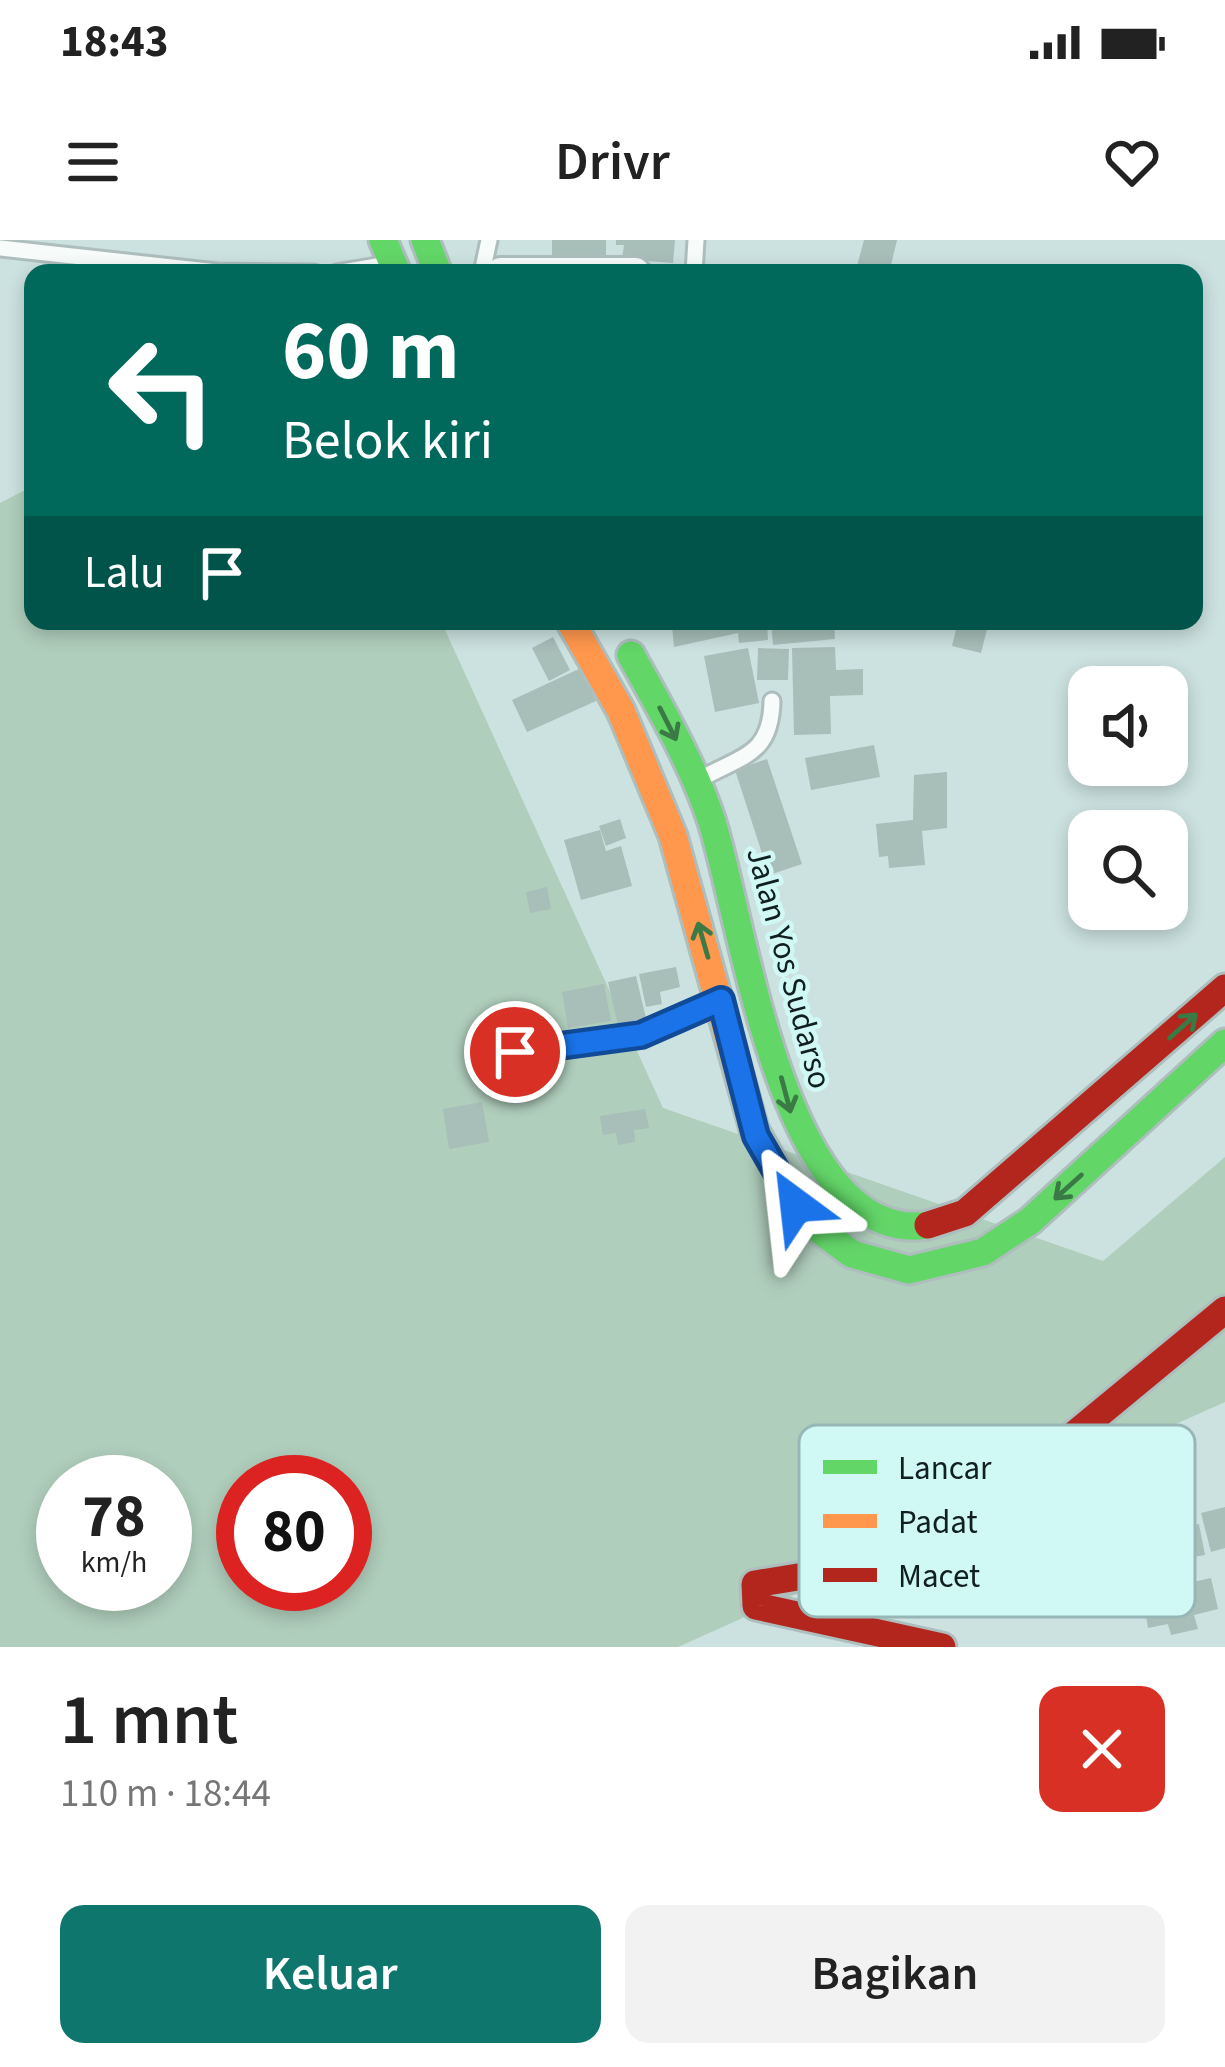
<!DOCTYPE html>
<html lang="id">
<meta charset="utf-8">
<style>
:root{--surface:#fff;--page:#f2f2f2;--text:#222;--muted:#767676;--accent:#0f766e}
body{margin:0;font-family:"Source Sans 3",sans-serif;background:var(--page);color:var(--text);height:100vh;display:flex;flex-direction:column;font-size:45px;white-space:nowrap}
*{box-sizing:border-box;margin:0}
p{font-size:39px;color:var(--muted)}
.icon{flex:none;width:66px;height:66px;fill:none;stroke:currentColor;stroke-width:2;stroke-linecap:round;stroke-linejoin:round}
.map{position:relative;height:1407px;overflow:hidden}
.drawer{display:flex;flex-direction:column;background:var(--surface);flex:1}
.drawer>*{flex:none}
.hud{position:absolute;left:24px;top:24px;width:1179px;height:366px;border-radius:24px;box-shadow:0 6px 18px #0003;background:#00695c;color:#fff;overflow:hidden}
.fabs{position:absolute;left:1068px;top:426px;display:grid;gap:24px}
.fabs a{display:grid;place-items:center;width:120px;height:120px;border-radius:24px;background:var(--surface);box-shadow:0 6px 18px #0003;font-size:60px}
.speed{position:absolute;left:36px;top:1215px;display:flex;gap:24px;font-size:60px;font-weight:700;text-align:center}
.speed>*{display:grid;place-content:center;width:156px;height:156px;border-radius:50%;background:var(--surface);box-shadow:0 6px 18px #0003;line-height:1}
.speed small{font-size:30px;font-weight:400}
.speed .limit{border:18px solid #d22;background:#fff;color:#111}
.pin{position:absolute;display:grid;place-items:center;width:102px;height:102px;color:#fff;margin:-51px;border:6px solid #fff;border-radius:50%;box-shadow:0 3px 12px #0007}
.me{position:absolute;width:132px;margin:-66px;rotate:330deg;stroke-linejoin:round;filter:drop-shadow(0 0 9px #0008)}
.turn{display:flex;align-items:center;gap:42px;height:252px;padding:0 60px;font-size:54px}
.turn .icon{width:156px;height:156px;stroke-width:2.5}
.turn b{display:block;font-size:84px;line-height:102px}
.then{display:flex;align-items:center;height:114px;padding:0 60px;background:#0003;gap:24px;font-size:45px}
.round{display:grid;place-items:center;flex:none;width:126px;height:126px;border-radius:24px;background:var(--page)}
.overview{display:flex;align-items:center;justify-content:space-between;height:204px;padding:0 60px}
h1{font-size:72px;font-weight:600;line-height:90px}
.action{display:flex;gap:24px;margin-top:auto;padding:24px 60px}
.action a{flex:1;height:138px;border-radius:24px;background:var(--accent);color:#fff;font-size:48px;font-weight:600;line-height:138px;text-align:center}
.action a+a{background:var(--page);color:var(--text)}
.status{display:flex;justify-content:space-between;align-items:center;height:84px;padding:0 60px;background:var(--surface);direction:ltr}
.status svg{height:33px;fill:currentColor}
header{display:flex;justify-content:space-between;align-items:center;height:156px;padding:0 60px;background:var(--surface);font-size:54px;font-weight:600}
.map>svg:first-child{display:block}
</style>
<div class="status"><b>18:43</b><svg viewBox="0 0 49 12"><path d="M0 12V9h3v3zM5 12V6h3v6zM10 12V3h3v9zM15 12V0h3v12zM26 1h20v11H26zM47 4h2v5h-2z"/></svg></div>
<header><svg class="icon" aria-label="menu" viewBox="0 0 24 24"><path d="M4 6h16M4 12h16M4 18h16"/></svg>Drivr<svg class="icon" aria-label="heart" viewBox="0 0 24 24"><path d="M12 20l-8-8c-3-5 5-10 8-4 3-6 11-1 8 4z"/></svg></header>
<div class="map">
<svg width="1225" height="1407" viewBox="0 0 1225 1407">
<rect width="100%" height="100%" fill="#cce2e0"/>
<!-- green -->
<path fill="#b0cebc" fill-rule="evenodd" d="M33,246V381H441L663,868L1103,1021L1225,917V1162L678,1407H0V263ZM63,1242H165V1344H63ZM243,1242H345V1344H243Z"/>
<!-- building -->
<path fill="#a8beb8" d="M552,0H606V20H552Z
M616,0H675L673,23L622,19L624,5H616Z
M864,0H897L889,33L857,26Z
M680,381H767L768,400L739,403L738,393L674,407L672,385Z
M771,381H834L835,399L773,405Z
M958,381H989L981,413L952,406Z
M553,397L570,430L549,441L532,408Z
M835,407L836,430L863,429V455L830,456L831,494L794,495L792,408Z
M748,408L759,463L715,472L704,416Z
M758,408L789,409L788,440H757Z
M581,428L596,461L527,492L512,460Z
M874,505L880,537L811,550L805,518Z
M767,519L802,624L769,635L735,530Z
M947,532V588L922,591L925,625L889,628L888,616L879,617L876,584L913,580L914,535Z
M620,579L626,598L606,606L599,586Z
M600,590L606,611L621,606L632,646L581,660L564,600Z
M547,647L551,669L530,673L526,652Z
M676,727L680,747L660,752L662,764L646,767L639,734Z
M636,736L646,778L618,785L608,742Z
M604,744L611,781L568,788L562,752Z
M482,862L489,902L449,909L443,869Z
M645,869L649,888L634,890L635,902L618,905L616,893L603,895L600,876Z
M1225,1267V1308L1211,1312L1201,1273Z
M1199,1284L1205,1315L1177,1320L1171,1289Z
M1107,1306L1118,1366L1060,1378L1048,1318Z
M1211,1338L1218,1369L1194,1375L1198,1389L1171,1395L1168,1384L1148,1388L1145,1370L1187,1360L1184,1344Z"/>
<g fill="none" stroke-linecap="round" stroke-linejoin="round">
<defs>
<path id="lane" d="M0,8L217,32L314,33
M336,33L383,25
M482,33L489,0
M694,33L696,0
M704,537C745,515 771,513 772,461
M515,812L641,795L713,764"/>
<path id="street" d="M501,33H635"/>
<path id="fast" d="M383,0L397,33
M425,0L438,33
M631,415C660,468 692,522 711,579C743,675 781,1008 928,985
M754,889L796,965L818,989L852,1014L909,1030L983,1012L1030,981L1225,803"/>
<path id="slow" d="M570,381L621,471L673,596L754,889"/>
<path id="jam" d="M928,985L965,973L1225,748
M942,1407L756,1366L755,1344L877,1324L931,1303L1053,1212L1225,1070"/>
</defs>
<!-- lane casing -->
<use href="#lane" stroke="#adbebd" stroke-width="21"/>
<!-- street casing -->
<use href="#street" stroke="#adbebd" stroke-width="36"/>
<!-- fast casing -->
<use href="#fast" stroke="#adbebd" stroke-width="33"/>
<!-- slow casing -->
<use href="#slow" stroke="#adbebd" stroke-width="33"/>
<!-- jam casing -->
<use href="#jam" stroke="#adbebd" stroke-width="33"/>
<!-- lane -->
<use href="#lane" stroke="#f7fbfa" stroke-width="15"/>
<!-- street -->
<use href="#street" stroke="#f7fbfa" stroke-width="30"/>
<!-- fast -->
<use href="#fast" stroke="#63d668" stroke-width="27"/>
<!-- slow -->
<use href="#slow" stroke="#ff974d" stroke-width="27"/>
<!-- jam -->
<use href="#jam" stroke="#b3261e" stroke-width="27"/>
</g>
<!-- one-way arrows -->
<defs><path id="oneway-shaft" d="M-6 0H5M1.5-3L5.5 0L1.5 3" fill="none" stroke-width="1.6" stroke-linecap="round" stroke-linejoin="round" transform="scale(3)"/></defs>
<g stroke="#3a7a44">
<use href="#oneway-shaft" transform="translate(668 484) rotate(63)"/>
<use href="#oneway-shaft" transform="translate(703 700) rotate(-106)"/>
<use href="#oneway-shaft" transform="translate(1183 786) rotate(-42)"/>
<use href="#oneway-shaft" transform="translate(786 855) rotate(75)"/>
<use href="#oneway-shaft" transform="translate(1068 947) rotate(138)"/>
</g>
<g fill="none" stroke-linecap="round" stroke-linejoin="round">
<defs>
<path id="route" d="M515,812L641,795L721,760L756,896L796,965"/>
</defs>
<!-- route casing -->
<use href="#route" stroke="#114b97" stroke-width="30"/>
<!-- route -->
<use href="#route" stroke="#1a73e8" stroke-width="21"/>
</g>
<g text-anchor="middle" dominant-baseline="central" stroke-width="9" stroke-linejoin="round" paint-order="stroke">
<!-- street labels -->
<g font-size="33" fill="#101f1f" stroke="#d0f8f5">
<text transform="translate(789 728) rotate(75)">Jalan Yos Sudarso</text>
</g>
</g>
<!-- legend -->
<rect x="799" y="1185" width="396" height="192" rx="18" fill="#d0f8f5" stroke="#96b7b5" stroke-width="3"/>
<rect x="823" y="1220" width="54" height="14" fill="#63d668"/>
<rect x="823" y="1274" width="54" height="14" fill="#ff974d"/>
<rect x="823" y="1328" width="54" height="14" fill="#b3261e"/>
<g font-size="33" fill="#101f1f">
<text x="898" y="1239">Lancar</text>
<text x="898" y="1293">Padat</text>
<text x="898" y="1347">Macet</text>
</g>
</svg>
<div class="fabs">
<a><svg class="icon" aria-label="sound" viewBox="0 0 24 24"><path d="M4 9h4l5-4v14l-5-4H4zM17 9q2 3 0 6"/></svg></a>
<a><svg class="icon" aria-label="search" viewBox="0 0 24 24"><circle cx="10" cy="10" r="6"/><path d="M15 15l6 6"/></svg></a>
</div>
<div class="speed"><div>78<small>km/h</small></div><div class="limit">80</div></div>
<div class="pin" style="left:515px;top:812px;background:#d93025"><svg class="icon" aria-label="arrive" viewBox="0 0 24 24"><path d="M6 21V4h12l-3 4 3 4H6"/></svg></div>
<svg class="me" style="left:796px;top:965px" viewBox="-20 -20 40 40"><path d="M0-17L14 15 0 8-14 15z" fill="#1a73e8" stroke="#fff" stroke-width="4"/></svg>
<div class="hud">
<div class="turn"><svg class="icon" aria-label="left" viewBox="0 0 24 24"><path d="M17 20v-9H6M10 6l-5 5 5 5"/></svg><div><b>60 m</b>Belok kiri</div></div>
<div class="then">Lalu<svg class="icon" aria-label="arrive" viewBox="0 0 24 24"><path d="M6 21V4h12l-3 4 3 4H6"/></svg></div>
</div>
</div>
<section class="drawer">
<div class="overview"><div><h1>1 mnt</h1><p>110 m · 18:44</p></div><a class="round" style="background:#d93025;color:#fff"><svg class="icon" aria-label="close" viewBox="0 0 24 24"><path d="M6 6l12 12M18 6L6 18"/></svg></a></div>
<div class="action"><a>Keluar</a><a>Bagikan</a></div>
</section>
